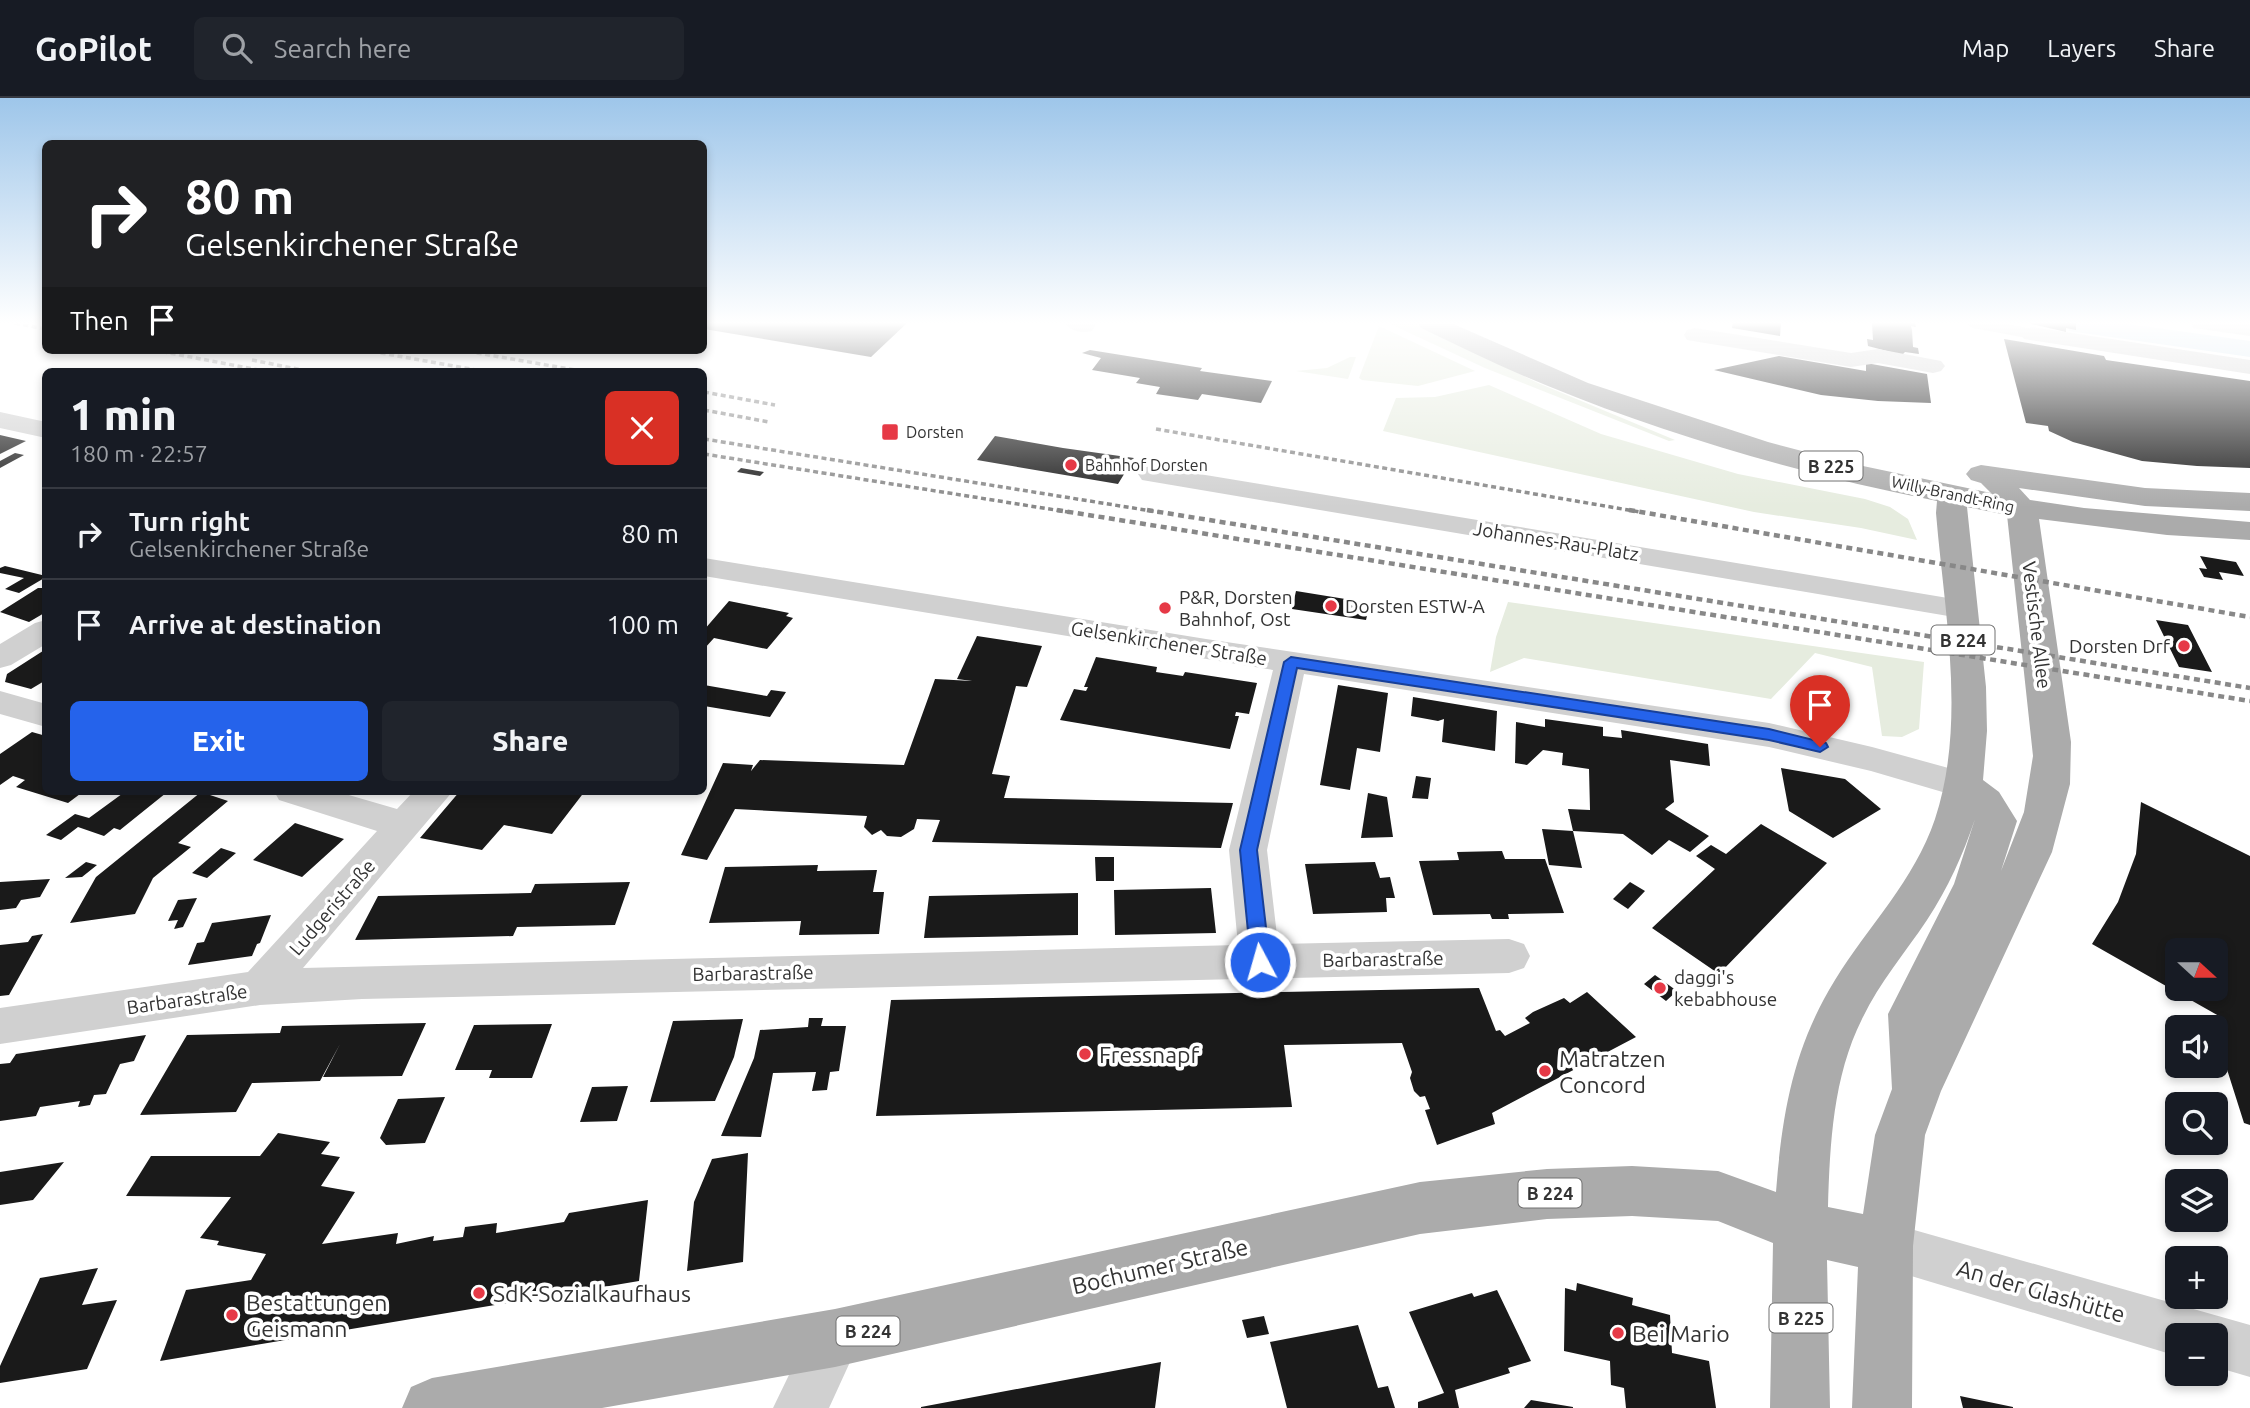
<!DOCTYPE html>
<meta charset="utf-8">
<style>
:root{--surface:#171b24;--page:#20242c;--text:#f1f3f6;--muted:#9ea1a6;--line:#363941;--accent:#2563eb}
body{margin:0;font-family:Ubuntu,sans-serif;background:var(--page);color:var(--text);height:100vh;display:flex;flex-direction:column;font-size:26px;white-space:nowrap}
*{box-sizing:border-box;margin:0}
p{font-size:23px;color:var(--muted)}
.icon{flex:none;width:38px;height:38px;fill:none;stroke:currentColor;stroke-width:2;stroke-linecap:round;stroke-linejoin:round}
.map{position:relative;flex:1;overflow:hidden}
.sheet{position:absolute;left:42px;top:270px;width:665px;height:427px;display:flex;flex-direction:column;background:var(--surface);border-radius:10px;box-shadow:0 4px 10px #0003}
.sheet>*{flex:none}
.banner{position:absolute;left:42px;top:42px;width:665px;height:214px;border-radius:10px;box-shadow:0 4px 10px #0003;background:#202124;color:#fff;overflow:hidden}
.needle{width:46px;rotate:111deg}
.buttons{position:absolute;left:2165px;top:840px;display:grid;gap:14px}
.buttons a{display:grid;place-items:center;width:63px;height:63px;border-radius:10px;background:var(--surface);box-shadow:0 4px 10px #0003;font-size:35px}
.pin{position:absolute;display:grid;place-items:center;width:60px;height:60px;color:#fff;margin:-72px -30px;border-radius:50% 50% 50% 0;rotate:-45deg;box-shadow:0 0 7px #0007}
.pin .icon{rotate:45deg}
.me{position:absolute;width:77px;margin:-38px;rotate:354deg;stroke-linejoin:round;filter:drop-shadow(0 0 5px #0008)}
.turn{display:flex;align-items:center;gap:24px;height:147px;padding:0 28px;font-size:32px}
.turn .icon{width:91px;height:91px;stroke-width:2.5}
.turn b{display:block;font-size:49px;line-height:60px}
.then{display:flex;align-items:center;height:66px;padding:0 28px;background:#0003;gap:14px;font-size:26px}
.round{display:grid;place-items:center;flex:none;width:74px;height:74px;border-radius:10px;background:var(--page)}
.head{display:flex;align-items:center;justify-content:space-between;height:119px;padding:0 28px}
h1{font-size:42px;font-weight:800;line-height:52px}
.cta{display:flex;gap:14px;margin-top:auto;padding:14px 28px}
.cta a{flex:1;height:80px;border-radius:10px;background:var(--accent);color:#fff;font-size:28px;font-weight:800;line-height:80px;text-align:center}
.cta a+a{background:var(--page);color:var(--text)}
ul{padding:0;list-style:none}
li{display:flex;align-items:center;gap:21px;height:91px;padding:0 28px;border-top:2px solid var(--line)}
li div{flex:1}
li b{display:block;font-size:26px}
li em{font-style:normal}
header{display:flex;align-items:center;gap:42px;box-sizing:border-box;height:98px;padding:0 35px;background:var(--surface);border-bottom:2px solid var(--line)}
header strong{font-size:33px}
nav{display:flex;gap:38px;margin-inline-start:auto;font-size:24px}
.search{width:490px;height:63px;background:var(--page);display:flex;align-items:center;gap:18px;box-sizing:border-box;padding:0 24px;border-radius:10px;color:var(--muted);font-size:26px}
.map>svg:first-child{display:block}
</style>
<header>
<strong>GoPilot</strong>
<div class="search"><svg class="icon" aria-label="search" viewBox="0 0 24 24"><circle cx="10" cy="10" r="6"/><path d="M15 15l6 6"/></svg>Search here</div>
<nav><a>Map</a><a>Layers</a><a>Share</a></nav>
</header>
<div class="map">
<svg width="2250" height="1310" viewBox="0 0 2250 1310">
<rect width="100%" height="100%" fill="#fff"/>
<!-- green -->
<path fill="#e6ecdf" d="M1388,225H1415L1538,285L1675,342L1669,343L1485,270Z
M1379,228L1475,273L1418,288L1362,282L1359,280Z
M1350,259H1356L1348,281L1296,273L1327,270Z
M1489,287L1601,336L1738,376L1865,401L1890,409L1908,421L1917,442L1861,430L1754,414L1383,333L1396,300L1435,299Z
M1508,504L1924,564L1919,631L1902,639L1882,638L1872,569L1815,555L1771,601L1524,560L1490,574L1496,539Z"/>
<!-- water -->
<path fill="#cfe2ee" d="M2068,225H2121L2250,243V259L2069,233Z"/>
<!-- building -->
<path fill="#1a1a1a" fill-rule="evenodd" d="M704,225H907L871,259L704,231Z
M1733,225H1781L1780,238L1732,230Z
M1872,225H1915L1916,229L1911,228L1912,232L1913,249L1918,250L1919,256L1905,254L1902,257L1868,248L1867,241L1873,242Z
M2028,225H2076V232L2066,230V234Z
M2004,241L2104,258L2106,262L2250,283V370L2197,368L2142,363L2073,344L2049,333L2048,328L2026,325Z
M1090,252L1202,270L1200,273L1272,283L1261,305L1202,296L1198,302L1156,296L1160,289L1136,285L1140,280L1092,272L1101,260L1082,255Z
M1779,258L1866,273V265L1927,276L1931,305L1878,303L1821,297L1714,272Z
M0,337L26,343L0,356Z
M995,338L1063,350L1134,360L1118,386L977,362Z
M15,355L24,357L0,370V363Z
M741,370L764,374L760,378L737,374Z
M2200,458L2236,464L2244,478L2219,474L2223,482L2204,479L2199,470L2207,471Z
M5,468L46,478V479L19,495L5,491L24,480L0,475V470Z
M38,490H46V514L29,524L0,514Z
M1296,493L1370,505L1366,522L1292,511Z
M729,503L789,515L786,518L793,520L767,551L714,540L704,551V532Z
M2156,522L2188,527L2212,574L2179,569Z
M977,538L1042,548L1027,589L1016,588L992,676L1010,678L1004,700L1233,705L1221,750L932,744L940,722L917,721L914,731L901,739L887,738L881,732L872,737L864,729L867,718L735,711L707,762L681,757L723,665L753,667L751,673L760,662L904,667L935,581L972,583L957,581Z
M46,551V582L31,591L5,584L7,576Z
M1096,559L1157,569L1156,574L1183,578L1185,574L1257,585L1249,616L1236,614L1235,618H1239L1230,651L1060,622L1074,591L1086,593L1088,589H1084Z
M704,587L767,598L771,592L786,594L770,619L704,608Z
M1338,587L1388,595L1380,654L1357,650L1350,692L1320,687Z
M1413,599L1497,613L1495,653L1442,644L1444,621L1438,623L1411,618Z
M1545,621L1603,629V638L1622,640L1621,632L1708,646L1710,668L1670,662L1674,704L1665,711L1709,738L1690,754L1669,742L1652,757L1623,736L1573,733L1568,711L1590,712L1589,671L1562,667L1563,655L1543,652L1527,667L1515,665L1516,624L1545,629Z
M32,634L46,638V693H84L68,705L16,689L25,682L13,678L0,687V656Z
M1781,670L1845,681L1881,711L1833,740L1789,713Z
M1416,678L1431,680L1428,701L1412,700Z
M126,693L166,695L120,732L114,730L104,738L78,729L61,742L46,737L75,716L89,720Z
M460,693H585L552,736L504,727L482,752L420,740Z
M201,694L228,703L178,745L191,749L153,780L135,816L70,825L96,779Z
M1368,695L1387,699L1393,739L1361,740Z
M2141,704L2250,758V1027L2244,1025L2211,921L2226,924V922L2092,846L2118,804L2136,756ZM2177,852H2216V891H2177Z
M295,725L344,741L302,779L253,762Z
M1761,726L1827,765L1719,876L1652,830L1715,771L1696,758L1711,747L1726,756Z
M1542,731L1573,733L1582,770L1549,767Z
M221,750L236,755L207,780L192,775Z
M1502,753L1505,761H1545L1564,815L1508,816L1509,821H1492L1490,816L1433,817L1419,763L1459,762L1457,754Z
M1095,759H1114V783H1096Z
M86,764L97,767L82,779L65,780Z
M1375,764L1380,780L1390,779L1395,800H1386L1387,814L1313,816L1305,766Z
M818,767L817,773L877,772L873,794H884L879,836L799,837L801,823L709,825L725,769Z
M50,781L40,799L21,802L16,810L0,812V784Z
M630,784L615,827L517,829L513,838L355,842L378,798L531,795L535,786Z
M1630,784L1645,793L1628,811L1613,801Z
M1211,790L1216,835L1115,837L1114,792Z
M1078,795V837L924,840L929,798Z
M197,800L183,829L174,831L178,822L168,823L178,802Z
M271,817L260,845L257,846L252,858L188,867L197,845L204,844L212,825Z
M43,836L9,897L0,898V847L28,844L32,838Z
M1655,877L1677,893L1666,903L1644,886Z
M1479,890L1496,933L1500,932L1505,938L1530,925L1525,920L1533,914L1564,900L1570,905L1587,894L1636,939L1492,1015L1495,1026L1437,1047L1425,1012L1430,1011L1425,998L1420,999L1414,993L1410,980L1412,974L1402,945L1284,947L1292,1009L876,1018L891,902Z
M809,920H823L821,928H846L839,973L830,974L827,992L812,993L816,974L773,975L761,1039L721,1038L754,960L760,932L808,929Z
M743,921L734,959L715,1003L650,1004L673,923Z
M426,925L402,978L323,979L340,946L320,983L252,985L236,1014L140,1017L187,937L280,935L282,928Z
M552,926L532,980H489L492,972H455L474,927Z
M146,937L134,963L120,966L106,996L94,997L90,1007L78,1009L80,1003L40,1009L36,1018L0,1023V966L10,965L16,956Z
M628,988L617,1023L580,1024L592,989Z
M445,999L425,1045L386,1047L380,1040L398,1001Z
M278,1035L330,1044L321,1056L340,1059L321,1088L355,1094L322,1146L398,1135L396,1146L434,1138L433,1143L463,1139L465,1129L497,1125L496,1135L564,1124L569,1115L648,1102L639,1183L160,1263L186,1192L251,1182L266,1156L217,1147L219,1143L200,1140L231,1099L126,1098L151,1058H260Z
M748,1055L743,1164L687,1173L694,1104L712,1061Z
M64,1064L33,1102L0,1107V1074Z
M98,1170L82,1207L117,1202L87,1271L0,1285V1268L40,1180Z
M1577,1185L1633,1200L1632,1207L1670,1217L1672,1255L1709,1263L1716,1310H1626L1624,1290L1611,1287L1610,1263L1564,1253L1565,1190L1576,1193Z
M1497,1192L1531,1263L1508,1270L1510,1275L1455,1292L1459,1310H1418V1304L1444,1295L1409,1214L1472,1195L1474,1199Z
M1264,1218L1269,1236L1247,1240L1242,1222Z
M1358,1227L1378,1290L1388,1288L1395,1310H1287L1270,1244Z
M1161,1264L1155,1310H921V1309Z
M1960,1298L2013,1309V1310H1963Z
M1531,1302L1573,1309V1310H1524Z"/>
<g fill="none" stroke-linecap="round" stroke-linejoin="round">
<!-- pedestrian -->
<path fill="#d0d0d0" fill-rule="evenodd" d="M1965,225H2002L2038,232L2040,236L2032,241L1973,230Z"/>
<!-- minor -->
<path fill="#d0d0d0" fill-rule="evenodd" d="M1065,225H1097L1092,233C1082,235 1071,234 1065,225Z
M2191,225H2250V238L2194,230Z
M2032,229L2250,262V276L2024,241L2021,236L2024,231Z
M1695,230L1851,255L1878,251L1941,263L1945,268L1941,273L1933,275L1878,265L1851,269L1687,242L1684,237L1687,232Z
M0,314L46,324V340L0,330Z
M1151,368L1960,502L1971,504L1975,511L1971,518L1960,520L1142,382L1138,376L1142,370Z
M704,460L1206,541L1769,625L1872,649L1963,674L1976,678L1981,687L1976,696L1963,700L1871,673L1769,649L1304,576L1267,752L1278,846L1509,841L1524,846L1530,858L1524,870L1509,875L362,901L260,907L0,946V910L248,874L377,733L279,702L274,693H335L397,711L414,693H453L303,870L1238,847L1229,752L1273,572L704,478Z
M46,522V546L11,567L0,570V546L35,525Z
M0,593L46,606V629L0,616Z
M1886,1124L2250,1227V1279L2216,1269V1237H2177V1258L1868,1165L1861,1148L1868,1131Z
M835,1214L854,1221L861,1240L829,1310H773L816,1221Z"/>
<!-- primary -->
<path fill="#ababab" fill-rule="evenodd" d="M1418,225H1451L1588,285L1768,344L1844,364L1991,395L1981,385L1971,382L1966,376L1971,370L1981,367L2145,390L2250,395V413L2145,408L2019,390L2030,402L2084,410L2250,424V442L2167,437L2039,421L2071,644L2070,686L2052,754L1941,993L1925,1037L1913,1148L1912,1310H1852L1858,1169L1827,1162L1830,1310H1770L1773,1145L1718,1123L1632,1118L1547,1121L1420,1136L835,1269L602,1310H402L411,1289L432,1280L835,1211L1420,1084L1547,1071L1632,1068L1718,1073L1776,1094C1782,1016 1793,950 1835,882C1869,827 1914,783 1935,721C1967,624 1944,513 1936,415L1937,403C1806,377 1672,339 1548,288C1505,271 1463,250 1421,230ZM1967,409L2007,417L2033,658L2024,714L2001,773L2017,723L1999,694L1983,682L1987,633L1986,589ZM1975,721L1954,786L1888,916L1892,991L1875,1037L1863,1116L1828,1109C1830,1045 1833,979 1862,921C1879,885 1905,855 1927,822C1948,790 1963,757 1975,721Z"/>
<!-- rail-far1 -->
<path stroke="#888" stroke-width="3.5" stroke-dasharray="5 3.5" stroke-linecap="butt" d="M15,225L46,231
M154,252L264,273
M364,252L482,273
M460,252L581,273
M252,262L307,273
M704,294L775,307
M704,312L769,324
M1156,331L1640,414
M704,341L1158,414
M704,356L1068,414"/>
<!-- rail -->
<path stroke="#888" stroke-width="4.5" stroke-dasharray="6 4.5" stroke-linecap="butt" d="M1057,412L2250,603
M1147,412L2250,590
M1629,412L2250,519"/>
</g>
<!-- sky -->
<linearGradient id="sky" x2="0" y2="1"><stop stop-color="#9ec6ea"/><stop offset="0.55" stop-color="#fff"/><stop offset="1" stop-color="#fff" stop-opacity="0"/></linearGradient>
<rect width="2250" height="409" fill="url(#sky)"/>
<!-- route -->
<path fill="#2563eb" stroke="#184099" stroke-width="2" d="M1291,559L1769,631L1826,645L1828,649L1820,654L1769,642L1297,570L1257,752L1270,864L1267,869L1260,871L1254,869L1251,864L1240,752L1284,564Z"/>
<!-- markers -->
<g fill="#e63946" stroke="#fff" stroke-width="2.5">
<rect x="881" y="325" width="18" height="18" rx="3.5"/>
<circle cx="1071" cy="367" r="7"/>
<circle cx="1331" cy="508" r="7"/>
<circle cx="1165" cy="510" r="7"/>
<circle cx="2184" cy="548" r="7"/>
<circle cx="1660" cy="890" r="7"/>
<circle cx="1085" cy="956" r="7"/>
<circle cx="1545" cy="973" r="7"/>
<circle cx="479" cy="1195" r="7"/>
<circle cx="232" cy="1217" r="7"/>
<circle cx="1618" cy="1235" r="7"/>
</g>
<g text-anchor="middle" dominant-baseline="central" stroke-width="7" stroke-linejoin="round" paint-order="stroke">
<!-- far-poi labels -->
<g font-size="16" fill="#333" stroke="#fff" text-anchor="start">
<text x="906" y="334">Dorsten</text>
<text x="1085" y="367">Bahnhof Dorsten</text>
</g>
<!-- far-street labels -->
<g font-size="16" fill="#333" stroke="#fff">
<text transform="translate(1953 396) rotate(12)">Willy-Brandt-Ring</text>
</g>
<!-- shield labels -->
<g fill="#fff" stroke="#707070" stroke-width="2">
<rect x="1799.5" y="353.5" width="63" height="29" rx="5"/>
<rect x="1931.5" y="527.5" width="63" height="29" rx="5"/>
<rect x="1518.5" y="1080.5" width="63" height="29" rx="5"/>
<rect x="1769.5" y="1205.5" width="63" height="29" rx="5"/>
<rect x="836.5" y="1218.5" width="63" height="29" rx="5"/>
</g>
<g font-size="18" font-weight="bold" fill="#333">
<text x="1831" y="368">B 225</text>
<text x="1963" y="542">B 224</text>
<text x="1550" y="1095">B 224</text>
<text x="1801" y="1220">B 225</text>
<text x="868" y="1233">B 224</text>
</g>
<!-- street labels -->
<g font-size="19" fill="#333" stroke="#fff">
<text transform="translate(1556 443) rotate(9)">Johannes-Rau-Platz</text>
<text transform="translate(2037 527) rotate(83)">Vestische Allee</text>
<text transform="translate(1169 545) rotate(9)">Gelsenkirchener Straße</text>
<text transform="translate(332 809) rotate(-49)">Ludgeristraße</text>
<text transform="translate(1383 861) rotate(-1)">Barbarastraße</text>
<text transform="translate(753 875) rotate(-1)">Barbarastraße</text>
<text transform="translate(187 901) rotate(-8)">Barbarastraße</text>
</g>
<!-- poi labels -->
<g font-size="19" fill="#333" stroke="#fff" text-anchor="start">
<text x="1179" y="499">P&amp;R, Dorsten<tspan x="1179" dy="22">Bahnhof, Ost</tspan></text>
<text x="1345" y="508">Dorsten ESTW-A</text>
<text x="2170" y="548" text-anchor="end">Dorsten Drf</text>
<text x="1674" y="879">daggi's<tspan x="1674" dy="22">kebabhouse</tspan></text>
</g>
<!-- near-poi labels -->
<g font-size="23" fill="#333" stroke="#fff" text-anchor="start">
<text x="1099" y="956">Fressnapf</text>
<text x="1559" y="960">Matratzen<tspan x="1559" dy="26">Concord</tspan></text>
<text x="493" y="1195">SdK-Sozialkaufhaus</text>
<text x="246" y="1204">Bestattungen<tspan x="246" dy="26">Geismann</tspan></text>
<text x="1632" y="1235">Bei Mario</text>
</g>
<!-- near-street labels -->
<g font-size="23" fill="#333" stroke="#fff">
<text transform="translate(1160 1168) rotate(-13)">Bochumer Straße</text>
<text transform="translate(2041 1193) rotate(16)">An der Glashütte</text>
</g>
</g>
</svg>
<div class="buttons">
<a><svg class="needle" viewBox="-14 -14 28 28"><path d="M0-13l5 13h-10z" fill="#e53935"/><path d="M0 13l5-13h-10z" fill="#9ea1a6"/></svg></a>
<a><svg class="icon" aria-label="sound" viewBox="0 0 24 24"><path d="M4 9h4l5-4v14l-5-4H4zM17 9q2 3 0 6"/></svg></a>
<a><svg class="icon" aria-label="search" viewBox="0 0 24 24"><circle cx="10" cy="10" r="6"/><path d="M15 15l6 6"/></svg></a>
<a><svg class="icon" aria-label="layers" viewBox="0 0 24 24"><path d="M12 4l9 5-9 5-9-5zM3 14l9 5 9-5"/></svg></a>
<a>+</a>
<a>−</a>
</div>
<div class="pin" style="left:1820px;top:649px;background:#d93025"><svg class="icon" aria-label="arrive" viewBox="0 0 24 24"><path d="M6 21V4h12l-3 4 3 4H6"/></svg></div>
<svg class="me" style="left:1260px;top:864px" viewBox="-20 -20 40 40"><circle r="17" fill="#2563eb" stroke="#fff" stroke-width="3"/><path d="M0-11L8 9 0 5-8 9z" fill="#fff"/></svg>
<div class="banner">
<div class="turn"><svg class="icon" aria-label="right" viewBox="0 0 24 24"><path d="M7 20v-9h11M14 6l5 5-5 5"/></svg><div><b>80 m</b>Gelsenkirchener Straße</div></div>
<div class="then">Then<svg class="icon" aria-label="arrive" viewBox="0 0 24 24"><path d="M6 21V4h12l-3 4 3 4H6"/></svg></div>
</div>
<section class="sheet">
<div class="head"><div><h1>1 min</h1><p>180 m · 22:57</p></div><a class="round" style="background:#d93025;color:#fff"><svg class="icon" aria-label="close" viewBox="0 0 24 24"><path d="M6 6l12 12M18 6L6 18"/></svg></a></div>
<ul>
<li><svg class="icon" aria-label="right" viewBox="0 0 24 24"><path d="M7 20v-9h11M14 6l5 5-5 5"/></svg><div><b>Turn right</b><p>Gelsenkirchener Straße</p></div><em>80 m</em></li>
<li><svg class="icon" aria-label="arrive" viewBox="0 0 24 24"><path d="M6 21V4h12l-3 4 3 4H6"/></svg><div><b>Arrive at destination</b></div><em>100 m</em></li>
</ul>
<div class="cta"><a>Exit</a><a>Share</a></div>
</section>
</div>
